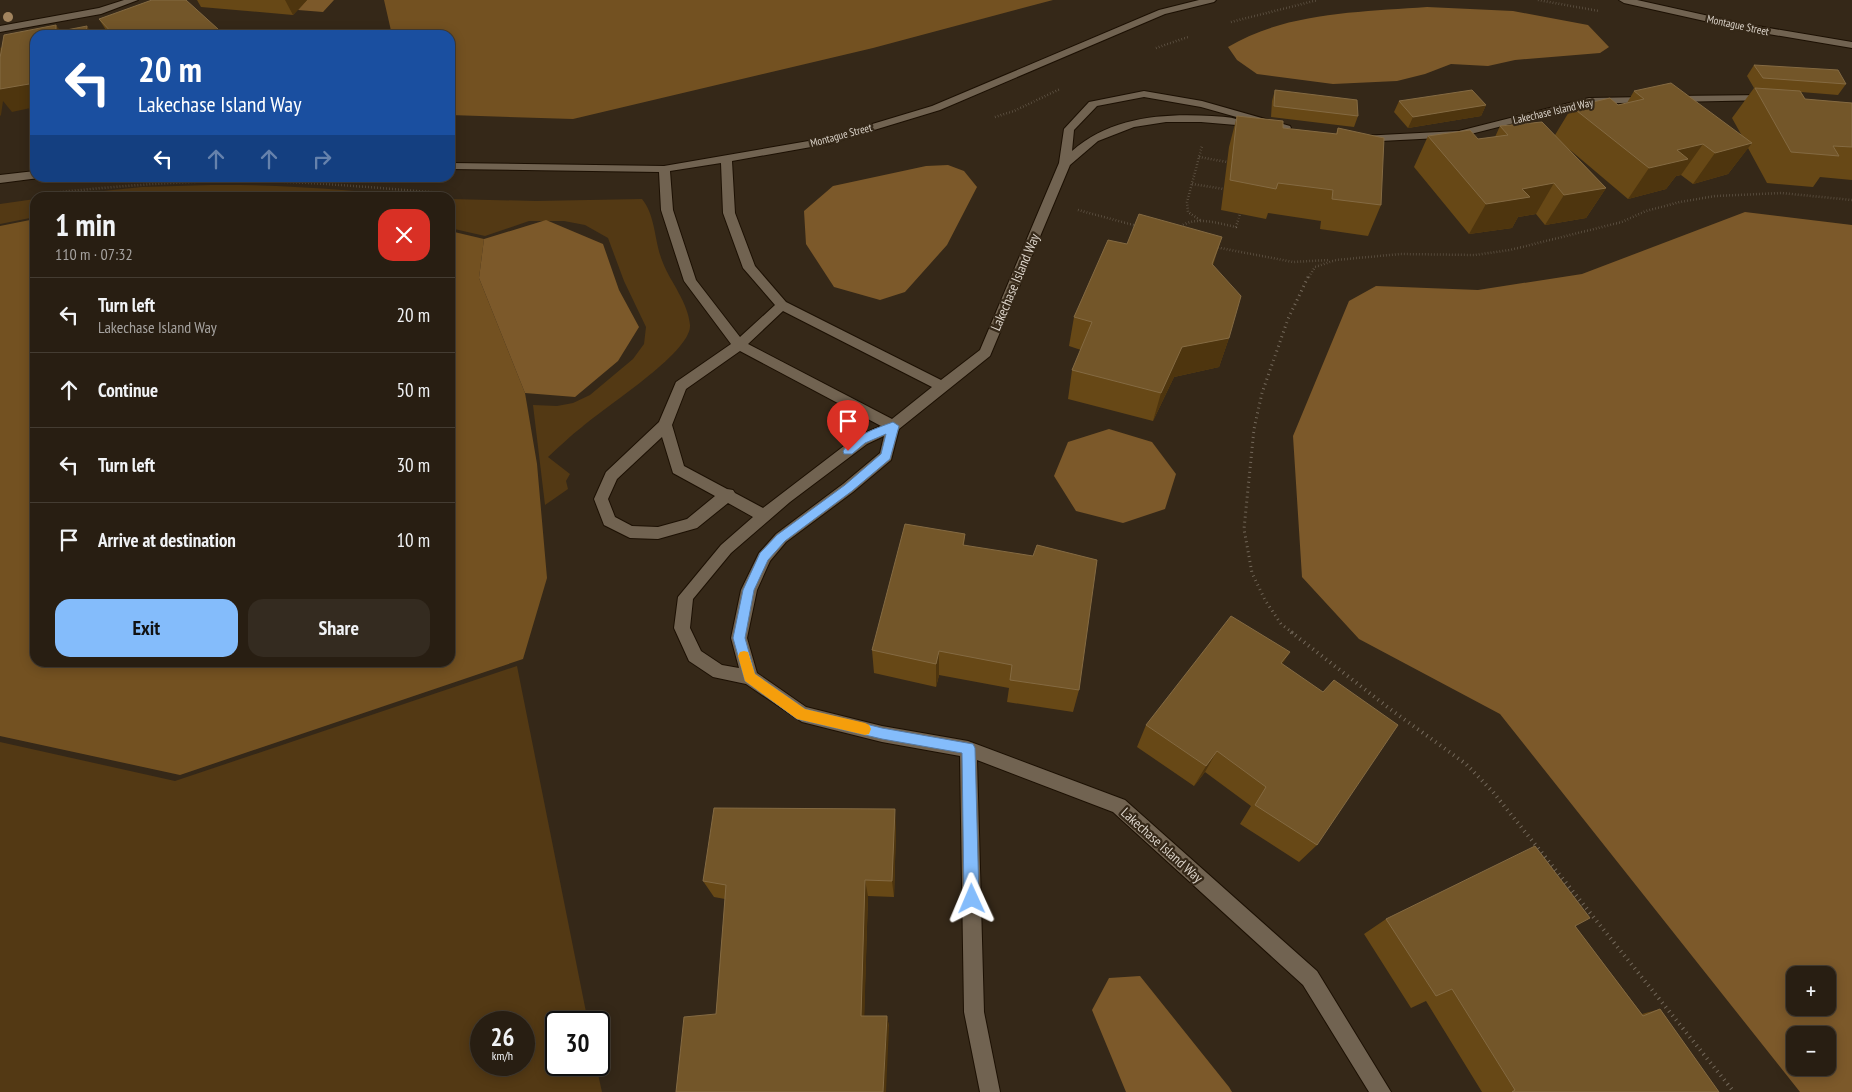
<!DOCTYPE html>
<meta charset="utf-8">
<style>
:root{--surface:#281e12;--page:#342b20;--text:#f1f3f6;--muted:#a5a29f;--line:#443c32;--accent:#84bcfb}
body{margin:0;font-family:"PT Sans Narrow",sans-serif;background:var(--page);color:var(--text);height:100vh;display:flex;flex-direction:column;font-size:19px;white-space:nowrap}
*{box-sizing:border-box;margin:0}
p{font-size:16px;color:var(--muted)}
.icon{flex:none;width:28px;height:28px;fill:none;stroke:currentColor;stroke-width:2;stroke-linecap:round;stroke-linejoin:round}
.map{position:relative;flex:1;overflow:hidden}
.side{position:absolute;left:30px;top:192px;width:425px;height:475px;display:flex;flex-direction:column;background:var(--surface);border-radius:15px;box-shadow:0 2px 12px #0003,0 0 0 1px var(--line)}
.side>*{flex:none}
.banner{position:absolute;left:30px;top:30px;width:425px;height:152px;border-radius:15px;box-shadow:0 2px 12px #0003,0 0 0 1px var(--line);background:#1a4fa0;color:#fff;overflow:hidden}
.tools{position:absolute;left:1786px;top:966px;display:grid;gap:10px}
.tools a{display:grid;place-items:center;width:50px;height:50px;border-radius:10px;background:var(--surface);box-shadow:0 2px 12px #0003,0 0 0 1px var(--line);font-size:25px}
.speed{position:absolute;left:470px;top:1011px;display:flex;gap:10px;font-size:25px;font-weight:700;text-align:center}
.speed>*{display:grid;place-content:center;width:65px;height:65px;border-radius:50%;background:var(--surface);box-shadow:0 2px 12px #0003,0 0 0 1px var(--line);line-height:1}
.speed small{font-size:12px;font-weight:400}
.speed .limit{border:2px solid #111;border-radius:8px;background:#fff;color:#111}
.pin{position:absolute;display:grid;place-items:center;width:42px;height:42px;color:#fff;margin:-51px -21px;border-radius:50% 50% 50% 0;rotate:-45deg;box-shadow:0 0 5px #0007}
.pin .icon{rotate:45deg}
.me{position:absolute;width:55px;margin:-28px;rotate:359deg;stroke-linejoin:round;filter:drop-shadow(0 0 4px #0008)}
.turn{display:flex;align-items:center;gap:18px;height:105px;padding:0 25px;font-size:22px}
.turn .icon{width:65px;height:65px;stroke-width:2.5}
.turn b{display:block;font-size:35px;line-height:42px}
.lanes{display:flex;align-items:center;height:48px;padding:0 25px;background:#0003;justify-content:center;gap:25px;direction:ltr}
.lanes .off{opacity:.35}
.round{display:grid;place-items:center;flex:none;width:52px;height:52px;border-radius:15px;background:var(--page)}
.head{display:flex;align-items:center;justify-content:space-between;height:85px;padding:0 25px}
h1{font-size:30px;font-weight:800;line-height:38px}
.primary-button{display:flex;gap:10px;margin-top:auto;padding:10px 25px}
.primary-button a{flex:1;height:58px;border-radius:15px;background:var(--accent);color:#111;font-size:20px;font-weight:800;line-height:58px;text-align:center}
.primary-button a+a{background:var(--page);color:var(--text)}
ul{padding:0;list-style:none}
li{display:flex;align-items:center;gap:15px;height:75px;padding:0 25px;border-top:1px solid var(--line)}
li div{flex:1}
li b{display:block;font-size:19px}
li em{font-style:normal}
.map>svg:first-child{display:block}
</style>
<div class="map">
<svg width="1852" height="1092" viewBox="0 0 1852 1092">
<rect width="100%" height="100%" fill="#352818"/>
<!-- green -->
<path fill="#533914" fill-rule="evenodd" d="M211,185C287,184 361,192 436,197L257,198L169,194L147,198L45,197L142,187Z
M35,199V217L0,224V204Z
M450,199L536,201L642,199C656,216 654,242 663,263C671,283 688,302 690,325C692,352 603,408 582,427C570,436 559,447 548,457L570,474L566,481L568,489L545,505L533,405L557,406L573,403L590,395L633,359L644,344L646,327L624,281L608,238L585,225L564,221H529L485,236L450,228Z
M517,666L588,1022H556V1065H596L602,1092H0V742L175,781ZM481,1022H524V1065H481Z"/>
<!-- forest -->
<path fill="#735121" d="M384,0H1053L873,48L573,119L450,115V35H392Z
M35,219V662H450V231L484,239L479,278L525,393L537,464L547,578L523,659L180,775L0,736V226Z"/>
<!-- water -->
<path fill="#7c592a" fill-rule="evenodd" d="M307,0H334L323,12L298,10Z
M1427,7L1513,11L1588,25L1609,47L1600,53L1515,60L1488,66L1451,64L1425,74L1397,81L1333,84L1257,74L1237,60L1228,47C1286,12 1361,12 1427,7Z
M948,165L964,171L977,187L947,245L905,292L880,300L834,287L806,244L804,211L833,186L926,166Z
M1745,212L1852,225V1092H1800L1500,714L1359,639L1302,577L1293,436L1349,301L1376,286L1478,290L1582,274ZM1795,975H1828V1008H1795ZM1795,1035H1828V1068H1795Z
M546,220L603,244L619,290L639,327L618,361L575,397L525,393L479,278L484,239Z
M1109,429L1152,442L1176,474L1165,509L1123,523L1076,511L1054,476L1068,442Z
M1140,976L1229,1087L1232,1092H1126L1092,1010L1109,978Z"/>
<g fill="none" stroke-linecap="round" stroke-linejoin="round">
<defs>
<path id="minor" d="M124,0H138L101,14L0,32V26L99,8Z
M1199,0H1216L1214,2L1165,14L940,110L828,144L732,161L735,213L755,266L786,302L941,380L980,350L1059,163L1064,129L1089,102L1144,91L1202,101L1290,126L1291,128L1286,131L1201,107L1144,97L1097,106L1074,130L1072,151C1110,117 1163,113 1212,116C1220,117 1235,116 1241,122L1236,125L1201,122H1166L1134,127L1098,141L1070,165L990,356L899,429L891,460L853,492L786,542L770,561L757,590L747,638L757,673L806,707L882,726L968,741L1125,800L1317,971L1391,1092H1369L1303,985L1113,812L977,760L984,1012L1000,1092H980L964,1012L960,756L882,742L802,722L746,684L713,677L689,661L674,628L678,597L721,545L753,517L728,503L697,528L658,539L630,538L604,525L594,499L606,472L659,422L676,382L731,344L684,281L661,210L659,172L450,169V163L664,166L826,138L932,106L1159,10ZM721,163L723,213L743,268L775,305L740,337L696,280L673,210L670,171ZM783,311L932,387L892,419L748,344ZM740,351L881,426L857,436L763,508L735,493L733,490L727,489L684,466L672,425L686,389ZM884,436L880,453L843,484L776,534L759,553L741,590L731,638L739,668L722,665L701,651L690,628L693,599L731,553L790,502L867,444ZM662,437L673,473L715,496L687,519L658,527L632,526L615,517L608,499L617,479Z
M1619,0H1637L1745,24L1852,42V48L1745,30L1624,3Z
M1768,95L1773,98L1772,100L1671,102L1666,99L1671,96Z
M1648,97L1653,100L1652,102L1589,104L1459,137L1361,142L1356,139L1361,136L1459,131L1589,98Z
M35,171V178H39L0,183V175Z"/>
</defs>
<!-- minor casing -->
<use href="#minor" stroke="#1c1003" stroke-width="2"/>
<!-- path-far2 -->
<path stroke="#74695b" stroke-width="2.5" stroke-dasharray="0.5 2.5" stroke-linecap="butt" d="M1538,0L1599,11
M1231,22L1318,0
M1156,48L1188,37
M995,117L1014,111L1060,89
M1199,157L1227,162
M1192,184L1224,189
M60,192C120,186 181,181 242,181C309,181 376,188 443,193
M1078,210L1137,226
M1200,220L1188,212L1187,202L1202,146
M1178,228C1195,215 1216,223 1236,227L1240,214
M1215,247L1293,262L1330,260
M1309,277L1315,267L1336,260L1400,254L1475,255L1510,250L1622,222L1646,211L1680,202L1715,196L1781,193L1852,200"/>
<!-- path-far1 -->
<path stroke="#74695b" stroke-width="3" stroke-dasharray="1 4" stroke-linecap="butt" d="M1293,633L1281,624L1265,600L1252,573L1244,529L1254,429L1262,393L1288,319L1309,275"/>
<!-- path -->
<path stroke="#74695b" stroke-width="4" stroke-dasharray="1 4.5" stroke-linecap="butt" d="M1291,632L1390,709L1466,764L1493,792L1734,1092"/>
<!-- minor -->
<use href="#minor" fill="#716351" fill-rule="evenodd"/>
</g>
<!-- trees -->
<circle fill="#a2845e" cx="8" cy="17" r="5"/>
<!-- wall -->
<path fill="#674816" d="M197,0H307L293,15L201,7Z
M99,19L218,29L221,35H109Z
M1754,65L1846,84L1838,95L1801,92L1805,99L1852,103V180L1820,177L1813,187L1767,183L1748,148L1728,174L1693,184L1681,175L1676,176L1666,189L1628,199L1569,149L1606,188L1586,218L1545,225L1536,214L1518,217L1512,228L1469,234L1414,167L1428,136L1478,139L1495,137L1500,126L1555,135L1572,107L1618,105L1627,103L1634,91L1742,136L1732,118L1754,88L1747,76Z
M1275,90L1358,116L1354,127L1271,117L1272,101Z
M1399,101L1486,105L1481,116L1408,128L1394,112Z
M1237,116L1283,128L1336,134L1338,128L1381,205L1368,236L1320,229L1321,221L1268,213L1266,219L1221,210L1229,147Z
M1222,237L1213,265L1229,338L1219,367L1174,377L1153,421L1068,399L1072,370L1081,350L1069,346L1074,317L1127,244Z
M965,534L964,545L1079,690L1073,712L1007,702L1009,688L939,675L936,687L874,673L872,650Z
M1290,652L1282,664L1317,845L1299,862L1240,824L1251,806L1205,772L1194,786L1137,747L1146,725Z
M896,827L894,897L868,896L864,1016H887L889,1027L716,1014L725,899L714,897L703,881Z
M1386,919L1575,926L1642,1014L1660,1009L1719,1092H1482L1426,1001L1411,1008L1364,934Z"/>
<!-- shaded-wall -->
<path fill="#4e350e" d="M285,0H307L293,15Z
M56,25L64,35L56,32Z
M87,26L93,35H86Z
M218,29L221,35H203Z
M0,47L9,58L35,83V107L12,112L3,101L1,115L0,116Z
M1486,105L1481,116L1408,128L1413,117Z
M1752,143L1728,174L1693,184L1715,153Z
M1703,144L1681,175L1676,176L1666,189L1628,199L1649,168L1677,150Z
M1554,183L1536,214L1518,217L1512,228L1469,234L1486,204L1522,189Z
M1606,188L1586,218L1545,225L1564,195Z
M1229,338L1219,367L1174,377L1153,421L1161,393L1182,347Z
M939,651V675L936,687V664Z
M1290,652L1275,676L1281,663Z
M1217,751L1205,772L1194,786L1206,766Z
M895,809L896,827L894,897L892,881Z
M865,880L868,896L864,1026L861,1016Z
M887,1016L889,1027L886,1092H883Z"/>
<!-- building -->
<path fill="#735629" stroke="#846a42" d="M152,0H186L218,29L203,35H114L99,19Z
M56,25V32L87,26L86,35H35V83L0,89V58L4,35Z
M1754,65L1838,70L1846,84L1763,78Z
M1671,83L1752,143L1715,153L1703,144L1677,150L1688,159L1649,168L1572,107L1610,98L1618,105L1644,99L1634,91Z
M1755,88L1800,91L1805,99L1852,103V147L1833,146L1839,156L1791,152Z
M1275,90L1357,100L1358,116L1274,106Z
M1472,90L1486,105L1413,117L1399,101Z
M1237,116L1283,121V128L1337,134L1338,128L1384,138L1381,205L1332,199L1333,190L1278,183L1276,189L1230,180Z
M1542,122L1606,188L1564,195L1554,183L1522,189L1530,197L1486,204L1428,136L1470,130L1478,139L1508,135L1500,126Z
M1139,214L1222,237L1212,264L1241,296L1229,338L1182,347L1161,393L1072,370L1092,322L1074,317L1108,240L1127,244Z
M905,524L965,534L963,545L1033,556L1037,545L1097,560L1079,690L1010,680L1012,665L939,651L936,664L872,650Z
M1231,616L1290,652L1281,663L1323,692L1334,680L1398,725L1317,845L1255,805L1266,787L1217,751L1206,766L1146,725Z
M714,808L895,809L892,881L865,880L861,1016H887L883,1092H676L684,1017L716,1014L726,885L703,881Z
M1535,846L1590,918L1575,926L1643,1016L1660,1009L1719,1092H1512L1515,1090L1452,989L1436,996L1386,919Z"/>
<!-- route -->
<path fill="#84bcfb" stroke="#567aa3" d="M893,422L899,426L890,459L852,491L785,541L768,560L754,590L745,638L755,674L805,709L882,728L973,744L975,748L979,899L976,904L972,906L967,904L964,899L962,753L882,739L797,719L745,681L733,638L743,590L760,553L777,535L845,485L881,454L886,434L865,443L852,454H844L843,451C852,436 877,428 893,422Z"/>
<!-- slow -->
<path fill="#f59e0b" d="M744,651L748,652L755,674L805,709L865,723L869,725L871,729L869,734L865,735L797,719L745,681L738,656L740,652Z"/>
<g text-anchor="middle" dominant-baseline="central" stroke-width="4.5" stroke-linejoin="round" paint-order="stroke">
<!-- far-street labels -->
<g font-size="11" fill="#dbd3c9" stroke="#352818">
<text transform="translate(1738 25) rotate(12)">Montague Street</text>
<text transform="translate(1553 111) rotate(-13)">Lakechase Island Way</text>
<text transform="translate(841 135) rotate(-15)">Montague Street</text>
</g>
<!-- street labels -->
<g font-size="14" fill="#dbd3c9" stroke="#352818">
<text transform="translate(1015 282) rotate(-67)">Lakechase Island Way</text>
<text transform="translate(1162 845) rotate(42)">Lakechase Island Way</text>
</g>
</g>
</svg>
<div class="tools">
<a>+</a>
<a>−</a>
</div>
<div class="speed"><div>26<small>km/h</small></div><div class="limit">30</div></div>
<div class="pin" style="left:848px;top:451px;background:#d93025"><svg class="icon" aria-label="arrive" viewBox="0 0 24 24"><path d="M6 21V4h12l-3 4 3 4H6"/></svg></div>
<svg class="me" style="left:972px;top:899px" viewBox="-20 -20 40 40"><path d="M0-17L14 15 0 8-14 15z" fill="#84bcfb" stroke="#fff" stroke-width="4"/></svg>
<div class="banner">
<div class="turn"><svg class="icon" aria-label="left" viewBox="0 0 24 24"><path d="M17 20v-9H6M10 6l-5 5 5 5"/></svg><div><b>20 m</b>Lakechase Island Way</div></div>
<div class="lanes"><svg class="icon" aria-label="left" viewBox="0 0 24 24"><path d="M17 20v-9H6M10 6l-5 5 5 5"/></svg><svg class="icon off" aria-label="ahead" viewBox="0 0 24 24"><path d="M12 20V5M6 11l6-6 6 6"/></svg><svg class="icon off" aria-label="ahead" viewBox="0 0 24 24"><path d="M12 20V5M6 11l6-6 6 6"/></svg><svg class="icon off" aria-label="right" viewBox="0 0 24 24"><path d="M7 20v-9h11M14 6l5 5-5 5"/></svg></div>
</div>
<section class="side">
<div class="head"><div><h1>1 min</h1><p>110 m · 07:32</p></div><a class="round" style="background:#d93025;color:#fff"><svg class="icon" aria-label="close" viewBox="0 0 24 24"><path d="M6 6l12 12M18 6L6 18"/></svg></a></div>
<ul>
<li><svg class="icon" aria-label="left" viewBox="0 0 24 24"><path d="M17 20v-9H6M10 6l-5 5 5 5"/></svg><div><b>Turn left</b><p>Lakechase Island Way</p></div><em>20 m</em></li>
<li><svg class="icon" aria-label="ahead" viewBox="0 0 24 24"><path d="M12 20V5M6 11l6-6 6 6"/></svg><div><b>Continue</b></div><em>50 m</em></li>
<li><svg class="icon" aria-label="left" viewBox="0 0 24 24"><path d="M17 20v-9H6M10 6l-5 5 5 5"/></svg><div><b>Turn left</b></div><em>30 m</em></li>
<li><svg class="icon" aria-label="arrive" viewBox="0 0 24 24"><path d="M6 21V4h12l-3 4 3 4H6"/></svg><div><b>Arrive at destination</b></div><em>10 m</em></li>
</ul>
<div class="primary-button"><a>Exit</a><a>Share</a></div>
</section>
</div>
